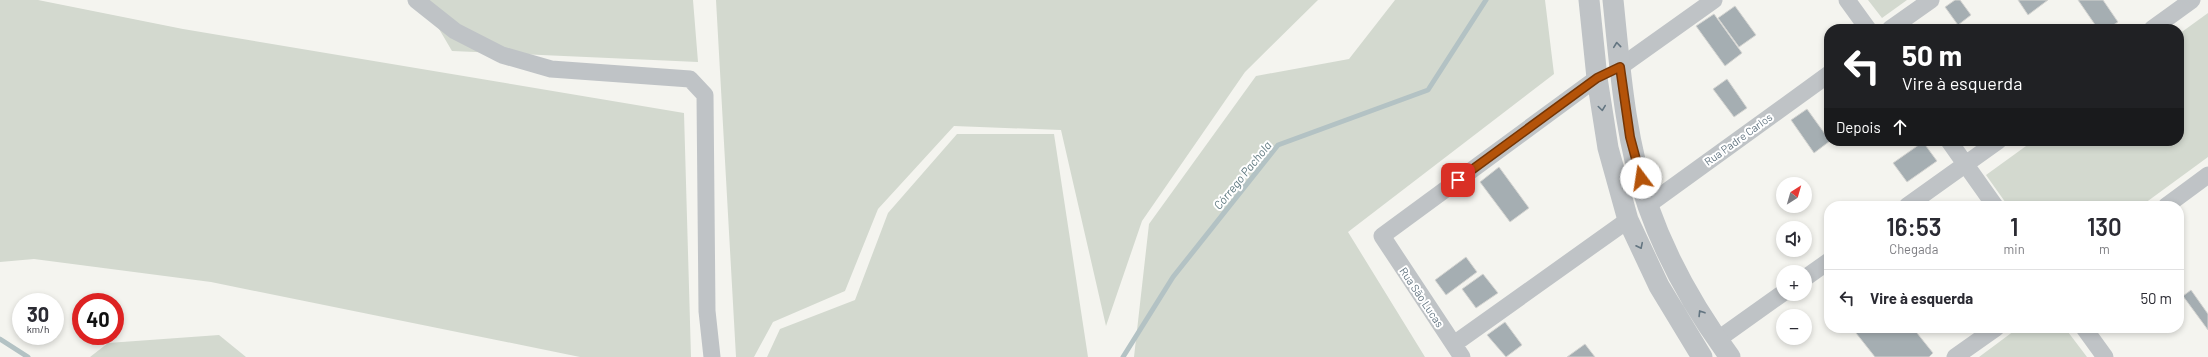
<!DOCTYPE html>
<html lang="pt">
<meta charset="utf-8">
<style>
:root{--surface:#fff;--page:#f7f7f7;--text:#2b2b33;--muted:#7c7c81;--line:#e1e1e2}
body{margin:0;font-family:Barlow,sans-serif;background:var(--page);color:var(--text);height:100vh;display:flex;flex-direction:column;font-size:15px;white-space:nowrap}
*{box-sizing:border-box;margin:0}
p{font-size:13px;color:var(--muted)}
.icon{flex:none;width:22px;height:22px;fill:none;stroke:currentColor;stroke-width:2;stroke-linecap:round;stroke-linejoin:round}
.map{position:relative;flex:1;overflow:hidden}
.details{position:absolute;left:1824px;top:201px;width:360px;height:132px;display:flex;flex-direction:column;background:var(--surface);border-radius:16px;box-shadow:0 2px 6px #0003}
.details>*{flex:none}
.hud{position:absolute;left:1824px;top:24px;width:360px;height:122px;border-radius:16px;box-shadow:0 2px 6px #0003;background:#202124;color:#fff;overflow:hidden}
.needle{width:26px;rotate:37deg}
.tools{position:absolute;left:1776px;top:177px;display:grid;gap:8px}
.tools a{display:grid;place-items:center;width:36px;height:36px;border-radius:50%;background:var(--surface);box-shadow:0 2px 6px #0003;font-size:20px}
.speed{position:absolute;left:12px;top:293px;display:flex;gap:8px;font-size:20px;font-weight:700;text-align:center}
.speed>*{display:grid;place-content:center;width:52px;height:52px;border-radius:50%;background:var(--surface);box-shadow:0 2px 6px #0003;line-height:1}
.speed small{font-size:10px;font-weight:400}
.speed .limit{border:6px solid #d22;background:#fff;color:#111}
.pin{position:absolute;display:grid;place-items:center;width:34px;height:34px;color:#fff;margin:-17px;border-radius:8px;box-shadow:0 2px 6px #0006}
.me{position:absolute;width:44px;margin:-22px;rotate:346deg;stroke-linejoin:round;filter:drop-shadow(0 0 3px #0008)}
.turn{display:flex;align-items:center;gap:14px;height:84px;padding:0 12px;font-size:18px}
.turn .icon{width:52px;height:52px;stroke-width:2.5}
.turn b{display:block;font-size:28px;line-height:34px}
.then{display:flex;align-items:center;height:38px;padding:0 12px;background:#0003;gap:8px;font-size:15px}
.eta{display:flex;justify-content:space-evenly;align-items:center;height:68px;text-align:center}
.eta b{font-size:24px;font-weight:600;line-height:28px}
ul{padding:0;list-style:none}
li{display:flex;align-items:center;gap:12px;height:56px;padding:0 12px;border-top:1px solid var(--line)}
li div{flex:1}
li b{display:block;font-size:15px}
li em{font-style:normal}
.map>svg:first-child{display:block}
</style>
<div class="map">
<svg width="2208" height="357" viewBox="0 0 2208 357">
<rect width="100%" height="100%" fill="#f4f4ef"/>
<!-- green -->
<path fill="#d3d9cf" d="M0,0H38L183,29L684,113L691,357H580L211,282L34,259L0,262Z
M422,0H693L698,62L452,51Z
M716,0H1318L1245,72L1142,221L1106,326L1061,130L954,126L878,209L845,291L773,322L754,357H736Z
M1395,0H1545L1554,74L1348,232L1425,357H1134L1149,224L1256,76L1349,59Z
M1868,0H1907L1882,18Z
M2208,13V157L2141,206H2008L1986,175L2033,141H2179V34Z
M957,134H1054L1088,357H767L780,329L855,300L888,213Z
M2018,328H2065L2087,357H1979Z
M219,335L246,357H90L108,343Z"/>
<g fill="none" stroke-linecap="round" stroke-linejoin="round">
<!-- stream -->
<path stroke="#b3c2c4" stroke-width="5" d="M0,339L28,357
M1123,357L1173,277L1278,145L1428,90L1486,0"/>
</g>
<!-- building -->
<path fill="#a5aeb2" stroke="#d5d5d2" d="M1955,0H1960L1971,15L1958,25L1945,7Z
M2018,0H2048L2028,15Z
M2078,0H2103L2118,22L2107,29H2098Z
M1735,6L1756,35L1739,47L1718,18Z
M1714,14L1742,53L1725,66L1696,26Z
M1727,79L1747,108L1734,117L1713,89Z
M1807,109L1830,141L1814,153L1791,120Z
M1923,142L1937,161L1907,182L1893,163Z
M1499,167L1529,208L1510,222L1480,182Z
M1466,257L1477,272L1446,295L1435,280Z
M1483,274L1498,293L1476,308L1462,289Z
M2191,290L2208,314V330L2183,296Z
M1505,322L1522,345L1506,357L1487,335Z
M1862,328H1913L1933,353L1929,357H1875L1856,333Z
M1585,344L1595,357H1567Z"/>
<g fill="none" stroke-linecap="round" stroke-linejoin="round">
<!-- minor -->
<path stroke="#bfc3c6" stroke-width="17" d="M416,0L455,31L502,55L551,69L690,79L705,95L707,311L712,357
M1847,0L1868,29
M1890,29L1931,0
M2152,29L2192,0
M1620,67L1714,0
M1949,141L1995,206
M1648,205L1829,74
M1907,206L1998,141
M2166,206L2208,175
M1805,278L1829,261
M2084,328L2105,357
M1717,340L1783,293
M1454,344L1628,220
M1462,357L1382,236L1597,78
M1955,357L1996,328"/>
<!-- tertiary -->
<path stroke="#bfc3c6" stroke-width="21" d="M1589,0L1597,78L1608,148L1628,220L1659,286L1702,357
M1613,0C1620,68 1625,140 1648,206C1667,260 1696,311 1730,357"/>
</g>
<!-- one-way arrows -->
<defs><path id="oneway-chevron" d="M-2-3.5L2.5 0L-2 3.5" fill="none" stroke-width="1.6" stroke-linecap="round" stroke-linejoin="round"/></defs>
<g stroke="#637581">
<use href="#oneway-chevron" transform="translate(1617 45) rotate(-96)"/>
<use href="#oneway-chevron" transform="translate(1602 108) rotate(82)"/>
<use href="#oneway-chevron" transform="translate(1640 246) rotate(64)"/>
<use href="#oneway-chevron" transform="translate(1701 313) rotate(-122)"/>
</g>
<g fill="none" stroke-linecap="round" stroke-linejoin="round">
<defs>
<path id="route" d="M1458,180L1597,78L1620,67L1630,137L1641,178"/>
</defs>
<!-- route casing -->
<use href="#route" stroke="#753606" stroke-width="10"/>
<!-- route -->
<use href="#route" stroke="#b45309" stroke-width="7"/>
</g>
<g text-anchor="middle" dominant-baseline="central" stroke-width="4" stroke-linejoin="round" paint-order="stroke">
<!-- street labels -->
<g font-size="11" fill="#637581" stroke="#fff">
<text transform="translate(1738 139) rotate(-36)">Rua Padre Carlos</text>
<text transform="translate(1422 297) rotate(56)">Rua São Lucas</text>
</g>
<!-- water labels -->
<g font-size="12" font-style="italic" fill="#5e787f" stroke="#fff">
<text transform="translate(1242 175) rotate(-51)">Córrego Pachola</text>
</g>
</g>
</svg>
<div class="tools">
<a><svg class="needle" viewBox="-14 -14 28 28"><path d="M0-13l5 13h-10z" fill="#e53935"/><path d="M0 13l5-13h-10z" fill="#7c7c81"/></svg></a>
<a><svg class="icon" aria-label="sound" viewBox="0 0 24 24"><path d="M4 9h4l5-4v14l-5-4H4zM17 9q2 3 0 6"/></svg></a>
<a>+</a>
<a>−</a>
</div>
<div class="speed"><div>30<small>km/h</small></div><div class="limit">40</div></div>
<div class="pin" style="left:1458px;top:180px;background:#d93025"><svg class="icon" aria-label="arrive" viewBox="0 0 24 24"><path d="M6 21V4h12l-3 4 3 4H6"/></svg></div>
<svg class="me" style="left:1641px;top:178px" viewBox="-20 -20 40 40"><circle r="19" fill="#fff"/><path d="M0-13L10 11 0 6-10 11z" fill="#b45309"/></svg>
<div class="hud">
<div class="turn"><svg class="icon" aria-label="left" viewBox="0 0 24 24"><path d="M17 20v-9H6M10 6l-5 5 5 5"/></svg><div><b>50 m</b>Vire à esquerda</div></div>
<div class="then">Depois<svg class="icon" aria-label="ahead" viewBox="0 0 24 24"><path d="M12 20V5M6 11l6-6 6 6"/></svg></div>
</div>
<section class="details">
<div class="eta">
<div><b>16:53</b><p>Chegada</p></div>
<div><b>1</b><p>min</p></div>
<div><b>130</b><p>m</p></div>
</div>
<ul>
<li><svg class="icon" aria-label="left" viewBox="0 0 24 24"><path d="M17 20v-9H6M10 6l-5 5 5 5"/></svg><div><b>Vire à esquerda</b></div><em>50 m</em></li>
</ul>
</section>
</div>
